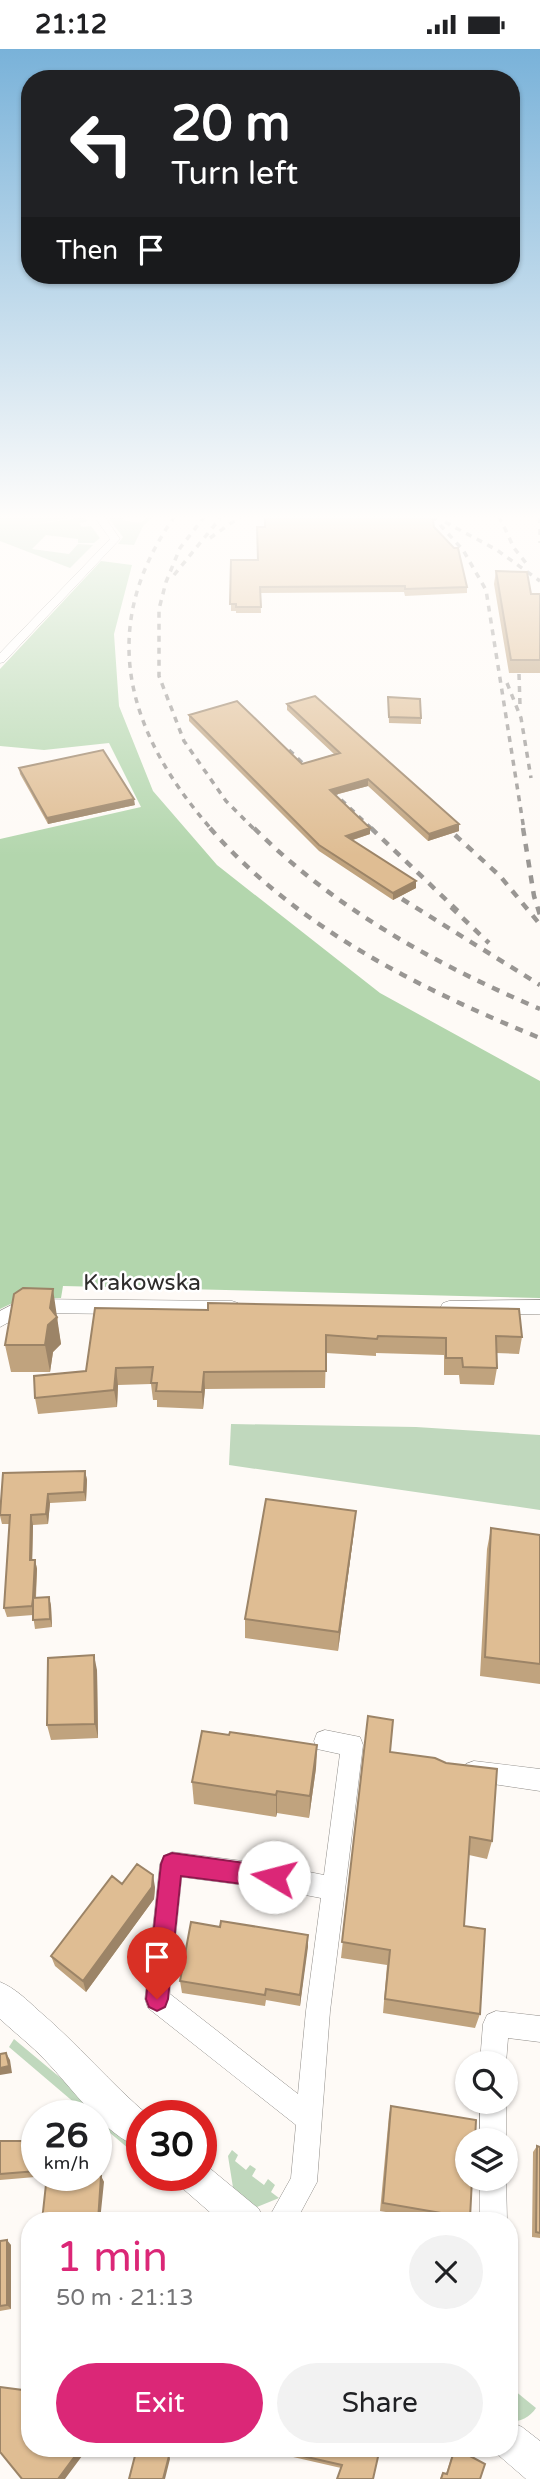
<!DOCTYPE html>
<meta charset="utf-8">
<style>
:root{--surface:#fff;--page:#f2f2f2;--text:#202124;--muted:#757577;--accent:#db2777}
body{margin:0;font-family:"Varela Round",sans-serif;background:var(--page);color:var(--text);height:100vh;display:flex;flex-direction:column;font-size:26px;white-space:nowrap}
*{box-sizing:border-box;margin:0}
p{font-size:23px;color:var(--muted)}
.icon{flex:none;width:38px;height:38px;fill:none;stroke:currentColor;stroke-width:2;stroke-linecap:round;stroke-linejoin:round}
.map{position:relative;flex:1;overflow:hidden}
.sheet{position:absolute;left:21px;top:2163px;width:497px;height:245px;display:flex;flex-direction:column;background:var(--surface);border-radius:28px;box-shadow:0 2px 5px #0004}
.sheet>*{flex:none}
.hud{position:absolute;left:21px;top:21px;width:499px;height:214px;border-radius:28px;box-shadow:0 2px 5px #0004;background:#202124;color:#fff;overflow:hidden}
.tools{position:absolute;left:455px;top:2002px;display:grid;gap:14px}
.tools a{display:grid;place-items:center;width:63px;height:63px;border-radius:50%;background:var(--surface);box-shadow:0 2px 5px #0004;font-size:35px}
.speed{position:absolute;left:21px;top:2051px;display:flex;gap:14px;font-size:35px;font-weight:700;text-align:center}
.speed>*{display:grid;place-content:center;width:91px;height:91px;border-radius:50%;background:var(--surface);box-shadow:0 2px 5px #0004;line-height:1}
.speed small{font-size:18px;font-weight:400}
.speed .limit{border:10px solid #d22;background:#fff;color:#111}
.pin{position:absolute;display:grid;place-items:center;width:60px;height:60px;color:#fff;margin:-72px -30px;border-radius:50% 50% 50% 0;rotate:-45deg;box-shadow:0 0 7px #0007}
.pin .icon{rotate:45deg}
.me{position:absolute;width:77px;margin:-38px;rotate:278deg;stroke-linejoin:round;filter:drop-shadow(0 0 5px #0008)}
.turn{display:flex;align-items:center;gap:24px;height:147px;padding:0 35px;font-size:32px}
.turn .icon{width:91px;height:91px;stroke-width:2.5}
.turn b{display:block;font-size:49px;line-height:60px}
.then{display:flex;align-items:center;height:66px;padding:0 35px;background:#0003;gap:14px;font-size:26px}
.round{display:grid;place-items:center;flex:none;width:74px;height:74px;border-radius:37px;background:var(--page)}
.head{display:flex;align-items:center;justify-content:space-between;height:119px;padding:0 35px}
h1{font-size:42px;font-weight:600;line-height:52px;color:var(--accent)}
.primary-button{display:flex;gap:14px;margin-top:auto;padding:14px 35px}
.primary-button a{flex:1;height:80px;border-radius:42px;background:var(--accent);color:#fff;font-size:28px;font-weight:600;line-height:80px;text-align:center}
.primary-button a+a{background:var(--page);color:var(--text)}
.status{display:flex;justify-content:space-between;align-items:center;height:49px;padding:0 35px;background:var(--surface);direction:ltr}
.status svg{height:19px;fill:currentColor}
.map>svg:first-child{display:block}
</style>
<div class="status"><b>21:12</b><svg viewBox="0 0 49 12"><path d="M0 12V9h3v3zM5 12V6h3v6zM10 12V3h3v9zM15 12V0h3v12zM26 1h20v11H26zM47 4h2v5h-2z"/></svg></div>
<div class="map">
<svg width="540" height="2430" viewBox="0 0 540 2430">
<rect width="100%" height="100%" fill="#fefaf6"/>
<!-- green -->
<path fill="#c0d8bd" d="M0,467H81L23,477L84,468L88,472L79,474L82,478L91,477L100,489L94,494H78V490L46,486L32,500L69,505L78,495L93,496L70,519L0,492Z
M107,467H125L122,471L140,474L149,467H154L143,477L134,496L118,495L123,488Z
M231,1375L416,1378L540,1386V1461L229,1416Z
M14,1990L142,2097V2111L96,2072V2067H90L9,1998Z
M232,2101L238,2106L235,2112L246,2121L250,2116L256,2120L252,2127L264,2136L268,2130L275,2136L271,2143L279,2149L257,2158L235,2151L228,2107Z
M509,2337L536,2359C530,2368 520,2373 509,2373Z"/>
<!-- forest -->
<path fill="#b3d6ad" d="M101,512L132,516L114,585L119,657L153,742L217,816L380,944L540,1032V1249L63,1237L61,1249L21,1250L0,1260V790L141,758L109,694L44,701L0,697V620Z"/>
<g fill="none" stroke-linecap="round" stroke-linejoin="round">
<defs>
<path id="minor" d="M94,467H104L120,490L4,613L0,614V604L110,490Z
M23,1250L232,1252L238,1254L241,1259L238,1264L232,1266L26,1264L0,1278V1262Z
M540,1251V1265L449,1266L443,1264L440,1259L443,1254L449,1252Z
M325,1681L360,1688L363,1696L330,1962L317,2133L296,2172H267L291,2129L296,2076L148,1959L145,1950L160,1815L164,1807L172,1803L274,1816L324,1826L340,1705L317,1700L314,1692L317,1684ZM182,1828L274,1840L321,1849L306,1962L298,2045L170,1945Z
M474,1712L540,1720V1742L466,1731L463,1723L466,1715Z
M496,1962L540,1967V1993L508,1989L506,2014H480L483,1975L487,1966Z
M480,2053H506V2092L480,2091Z
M506,2129L507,2172H480V2130Z"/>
<path id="tertiary" d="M0,1933C15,1939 27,1951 39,1962C78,1995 110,2034 149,2067H142V2100C102,2084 74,2041 45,2011C31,1996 15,1984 0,1970Z
M201,2112L259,2160L264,2172H220L181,2138L176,2126H201Z
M509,2372L522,2378L540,2392V2430H526L496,2404L493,2399H509Z"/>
</defs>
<!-- minor casing -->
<use href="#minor" stroke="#908d89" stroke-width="1"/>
<!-- tertiary casing -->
<use href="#tertiary" stroke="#908d89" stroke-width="1"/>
<!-- minor -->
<use href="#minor" fill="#fff" fill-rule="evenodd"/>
<!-- tertiary -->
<use href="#tertiary" fill="#fff" fill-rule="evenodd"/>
<!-- rail-far1 -->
<path stroke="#999693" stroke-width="3.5" stroke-dasharray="6 6" stroke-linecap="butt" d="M175,467C95,579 127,684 212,781
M205,467L180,499L166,533L159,560V627L184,692L226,752L255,781
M432,467L463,501L486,541L524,781
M499,467L514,499L526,514
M540,468V494
M445,473L497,501L540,532
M210,489L241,467
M174,526L222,467
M519,625L520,656
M507,634L521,669L531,729
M289,701L373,781"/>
<!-- rail -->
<path stroke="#999693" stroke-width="4.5" stroke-dasharray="8 8" stroke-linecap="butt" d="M210,779C297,879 420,940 540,989
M254,779C335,860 435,915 540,960
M371,779L459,863
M523,779L534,847L540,866
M455,786L500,827L538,873
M402,850L540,936
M451,858L489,894"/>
</g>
<!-- wall -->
<path fill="#c0a37e" d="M434,478L467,538V544L405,547L404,543L260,544L261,564H236V562H231V511H258Z
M496,522L531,545H540V624H509L494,535Z
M388,648L421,669V675L389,674Z
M287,655L459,775V782L428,792L368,737L335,746L370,785L353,791L416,839L393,851L319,802L189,672V666L302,715L334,705L287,661Z
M19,719L135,756L48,775L20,725Z
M95,1259L522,1288L519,1305L496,1304L497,1319L494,1336L460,1335L459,1326H444V1306L376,1304V1307L326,1304L325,1339L205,1340L203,1360L157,1358V1351H153L151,1335L118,1336L117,1358L38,1365L35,1349L86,1322Z
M58,1268L57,1272L61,1295L53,1303L50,1323H11L5,1296Z
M85,1422L87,1431L86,1452L50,1454L48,1475L33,1476L32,1511H35L37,1520L36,1549L49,1548L51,1557L52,1578L35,1580L33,1566L7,1568L4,1559L10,1475H2L0,1467L3,1424Z
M491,1479L540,1486V1635L480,1627L487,1500Z
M354,1482L338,1602L245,1589V1570Z
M97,1621L98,1689L51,1691L47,1676Z
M368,1667L390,1703L492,1792L487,1810L469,1806L464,1877L480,1965L475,1979L383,1964L387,1916L341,1909Z
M229,1686L317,1696L316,1719L309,1769L277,1764L276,1768L194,1755L192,1733Z
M155,1838L154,1850L86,1943L55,1917L51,1907Z
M220,1878L308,1886L300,1957L266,1951L265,1957L182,1944L180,1932Z
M391,2057L470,2169L469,2172H438L380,2162L389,2066Z
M0,2092H37V2126L101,2127L104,2133L47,2127L0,2131Z
M537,2097L540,2098V2189L532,2188L533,2103Z
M0,2187V2192L11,2196V2260L0,2262Z
M254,2399H380L337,2430L341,2419Z
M455,2399L480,2430H440L442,2425L443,2424L446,2425L454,2400Z"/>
<!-- shaded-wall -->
<path fill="#9c8467" d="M368,730V737L330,747V741Z
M134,750L135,756L48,775L47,769Z
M459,775V782L428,792L429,785Z
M370,779V785L346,793V787Z
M416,832V839L393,851V844Z
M53,1240L61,1295L53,1303L50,1323L45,1296Z
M116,1319L118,1336L117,1358L114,1341Z
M204,1323L205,1340L203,1360L202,1343Z
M85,1422L87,1431L86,1452L84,1443Z
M48,1445L50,1454L48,1475L46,1465Z
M356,1462L354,1482L338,1602L339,1583Z
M31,1466L33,1476L32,1520L30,1511Z
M35,1511L37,1520L35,1558L33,1549Z
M49,1548L51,1557L52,1578L50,1570Z
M94,1606L97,1621L98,1689L95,1675Z
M317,1696L316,1719L309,1769L310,1747Z
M277,1742V1764L276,1768V1746Z
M153,1826L155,1838L154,1850L86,1943L83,1932Z
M308,1886V1898L300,1957V1946Z
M6,2004L10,2011L12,2024L0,2026V2019Z
M101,2127L104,2133L100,2172H98Z
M7,2191L11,2196V2260L7,2256Z
M81,2399H88L65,2430H58Z
M169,2407L170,2410L165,2430H163Z"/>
<!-- building -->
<path fill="#dfbd93" stroke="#9c8467" stroke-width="2" d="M265,467H432L434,478L454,499H458L467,538L405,540V537L260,538L261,558H236V555H230L231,511H258L257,478H265Z
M496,522L527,523L531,545H540V611H511Z
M315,647L459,775L429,785L368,730L330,741L370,779L346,787L416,832L393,844L319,796L189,666L237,652L302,715L340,704L287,655Z
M388,648L420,650L421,669L389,668Z
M103,701L134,750L47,769L19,719Z
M23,1239L53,1240L50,1259L57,1268L48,1276L45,1296H5L14,1245Z
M208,1254L519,1260L522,1288L496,1287L497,1319L463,1318L462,1309H446V1289L378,1287L377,1290L326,1286V1322L204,1323L202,1343L156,1342L157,1334H151L153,1318L116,1319L114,1341L35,1349L34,1327L86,1322L95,1259L208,1261Z
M85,1422L84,1443L48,1445L46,1465L31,1466L30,1511H35L33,1549L49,1548L50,1570L33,1571V1550L32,1557L4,1559L10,1466H0L3,1424Z
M266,1450L356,1462L339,1583L245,1570Z
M491,1479L540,1486V1615L485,1608Z
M94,1606L95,1675L47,1676L48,1609Z
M368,1667L393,1671L390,1703L435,1709L446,1714L497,1720L492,1792L470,1788L467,1832L464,1877L485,1880L480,1965L385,1950L390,1901L342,1893Z
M202,1682L229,1686L230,1683L317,1696L310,1747L277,1742L276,1746L192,1733Z
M137,1815L153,1826L152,1838L83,1932L51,1907L112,1827L122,1835Z
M221,1872L308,1886L300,1946L266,1940L265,1946L180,1932L191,1873L220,1878Z
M6,2004L9,2017L0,2019V2005Z
M391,2057L476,2071L475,2091H467V2130H472L470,2169L383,2154Z
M0,2092H37V2122L0,2125Z
M537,2097L540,2098V2184L536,2183Z
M47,2126L101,2127L98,2172H42Z
M7,2191V2256L0,2257V2192Z
M0,2338L30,2342V2399H81L58,2430H22L0,2403Z
M137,2399H157L156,2403L169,2407L163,2430H129Z
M267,2399H380L373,2430H337L342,2416Z
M455,2399L485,2415L480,2430H441L443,2424L447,2425Z"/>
<!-- sky -->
<linearGradient id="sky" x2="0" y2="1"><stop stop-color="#79b2d9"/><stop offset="0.58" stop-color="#fffdfb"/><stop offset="1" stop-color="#fffdfb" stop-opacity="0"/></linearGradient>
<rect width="540" height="807" fill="url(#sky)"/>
<!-- route -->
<path fill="#db2777" stroke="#8e194d" stroke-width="2" d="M172,1804L274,1818L282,1821L285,1828L282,1836L274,1839L181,1827L168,1950L165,1958L157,1962L149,1958L146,1950L161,1815L164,1807Z"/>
<g text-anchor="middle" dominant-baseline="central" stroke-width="5" stroke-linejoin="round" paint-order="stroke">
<!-- street labels -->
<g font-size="23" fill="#2e2c2b" stroke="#fff">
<text x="142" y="1234">Krakowska</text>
</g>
</g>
</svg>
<div class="tools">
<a><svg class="icon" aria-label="search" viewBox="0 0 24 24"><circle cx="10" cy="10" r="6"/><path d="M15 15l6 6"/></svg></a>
<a><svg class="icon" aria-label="layers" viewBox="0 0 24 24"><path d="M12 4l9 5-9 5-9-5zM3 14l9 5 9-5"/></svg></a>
</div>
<div class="speed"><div>26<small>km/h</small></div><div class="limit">30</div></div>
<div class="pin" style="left:157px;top:1950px;background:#d93025"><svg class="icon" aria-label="arrive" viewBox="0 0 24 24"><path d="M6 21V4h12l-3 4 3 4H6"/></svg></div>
<svg class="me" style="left:274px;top:1828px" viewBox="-20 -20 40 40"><circle r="19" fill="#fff"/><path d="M0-13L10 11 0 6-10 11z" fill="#db2777"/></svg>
<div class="hud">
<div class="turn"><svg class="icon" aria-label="left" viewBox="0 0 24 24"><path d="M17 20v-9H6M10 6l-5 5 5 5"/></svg><div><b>20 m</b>Turn left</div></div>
<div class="then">Then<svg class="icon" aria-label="arrive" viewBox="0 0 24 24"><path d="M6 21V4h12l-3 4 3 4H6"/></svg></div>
</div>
<section class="sheet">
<div class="head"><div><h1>1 min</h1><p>50 m · 21:13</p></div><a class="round"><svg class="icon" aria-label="close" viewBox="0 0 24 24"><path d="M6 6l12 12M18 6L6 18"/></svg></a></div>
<div class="primary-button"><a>Exit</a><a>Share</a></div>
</section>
</div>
